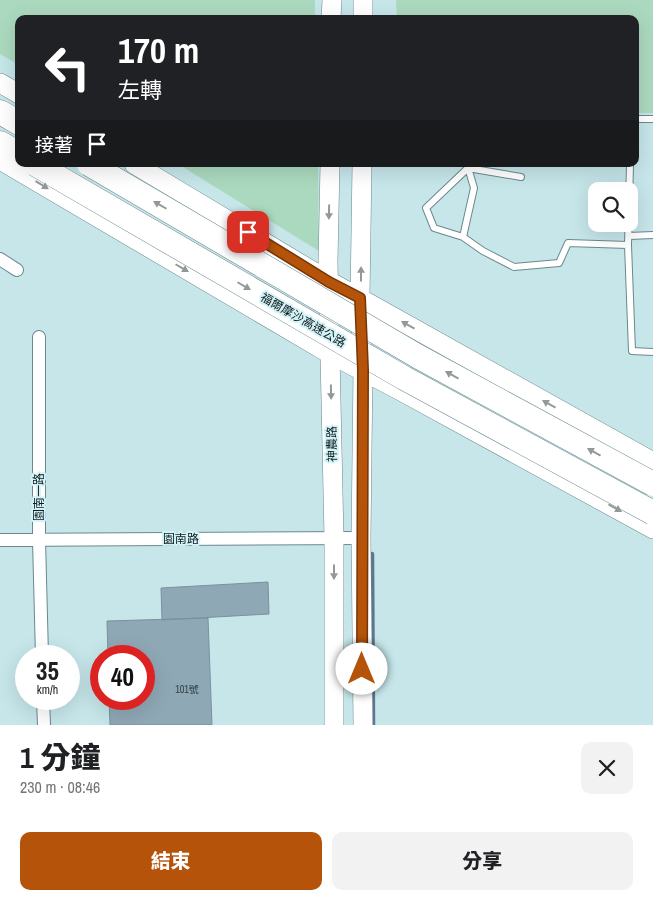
<!DOCTYPE html>
<html lang="zh-TW">
<meta charset="utf-8">
<style>
:root{--surface:#fff;--page:#f2f2f2;--text:#202124;--muted:#757577;--accent:#b45309}
body{margin:0;font-family:"Archivo Narrow","Noto Sans TC",sans-serif;background:var(--page);color:var(--text);height:100vh;display:flex;flex-direction:column;font-size:19px;white-space:nowrap}
*{box-sizing:border-box;margin:0}
p{font-size:16px;color:var(--muted)}
.icon{flex:none;width:28px;height:28px;fill:none;stroke:currentColor;stroke-width:2;stroke-linecap:round;stroke-linejoin:round}
.map{position:relative;height:725px;overflow:hidden}
.sheet{display:flex;flex-direction:column;background:var(--surface);flex:1}
.sheet>*{flex:none}
.top-card{position:absolute;left:15px;top:15px;width:624px;height:152px;border-radius:10px;box-shadow:0 5px 20px #0002;background:#202124;color:#fff;overflow:hidden}
.buttons{position:absolute;left:588px;top:182px;display:grid;gap:10px}
.buttons a{display:grid;place-items:center;width:50px;height:50px;border-radius:10px;background:var(--surface);box-shadow:0 5px 20px #0002;font-size:25px}
.speed{position:absolute;left:15px;top:645px;display:flex;gap:10px;font-size:25px;font-weight:700;text-align:center}
.speed>*{display:grid;place-content:center;width:65px;height:65px;border-radius:50%;background:var(--surface);box-shadow:0 5px 20px #0002;line-height:1}
.speed small{font-size:12px;font-weight:400}
.speed .limit{border:8px solid #d22;background:#fff;color:#111}
.pin{position:absolute;display:grid;place-items:center;width:42px;height:42px;color:#fff;margin:-21px;border-radius:10px;box-shadow:0 2px 8px #0006}
.me{position:absolute;width:55px;margin:-28px;rotate:0deg;stroke-linejoin:round;filter:drop-shadow(0 0 4px #0008)}
.turn{display:flex;align-items:center;gap:18px;height:105px;padding:0 20px;font-size:22px}
.turn .icon{width:65px;height:65px;stroke-width:2.5}
.turn b{display:block;font-size:35px;line-height:42px}
.then{display:flex;align-items:center;height:48px;padding:0 20px;background:#0003;gap:10px;font-size:19px}
.round{display:grid;place-items:center;flex:none;width:52px;height:52px;border-radius:10px;background:var(--page)}
.headline{display:flex;align-items:center;justify-content:space-between;height:85px;padding:0 20px}
h1{font-size:30px;font-weight:800;line-height:38px}
.button{display:flex;gap:10px;margin-top:auto;padding:10px 20px}
.button a{flex:1;height:58px;border-radius:10px;background:var(--accent);color:#fff;font-size:20px;font-weight:800;line-height:58px;text-align:center}
.button a+a{background:var(--page);color:var(--text)}
.map>svg:first-child{display:block}
</style>
<div class="map">
<svg width="653" height="725" viewBox="0 0 653 725">
<rect width="100%" height="100%" fill="#c6e6ea"/>
<!-- green -->
<path fill="#abd9bf" d="M0,0H315V19H19V65L0,54Z
M396,0H653V113H635V19H397Z
M178,164H318L319,251Z"/>
<g fill="none" stroke-linecap="round" stroke-linejoin="round">
<!-- stream -->
<path stroke="#5d7793" stroke-width="4.5" d="M372,554L373,725"/>
</g>
<!-- building -->
<path fill="#8fa8b6" stroke="#79919e" d="M268,582L269,614L162,620L161,588Z
M208,618L212,725H110L109,699H144V656H108L107,621Z"/>
<g fill="none" stroke-linecap="round" stroke-linejoin="round">
<defs>
<path id="lane" d="M635,119H653
M467,164L474,188L463,237L483,251L514,267L559,263L568,243L628,245
M630,164L628,245L632,351L653,352
M629,236L653,235
M463,237L434,228L426,208L468,168L521,177"/>
<path id="street" d="M0,259L17,270
M39,337V540L42,656
M0,540L361,538
M43,699L44,725"/>
<path id="secondary" d="M331,19L332,0
M363,19V0
M0,83L19,94
M0,160L330,354L399,390L653,529
M134,164L329,281L653,462
M330,164L328,262L334,538V725
M362,164L360,298L363,370L361,538L363,725"/>
<path id="highway" d="M0,112L19,123
M0,143L19,154"/>
</defs>
<!-- lane casing -->
<use href="#lane" stroke="#6b898d" stroke-width="8"/>
<!-- street casing -->
<use href="#street" stroke="#6b898d" stroke-width="14"/>
<!-- secondary casing -->
<use href="#secondary" stroke="#6b898d" stroke-width="20"/>
<!-- highway casing -->
<use href="#highway" stroke="#6b898d" stroke-width="25"/>
<!-- lane -->
<use href="#lane" stroke="#fff" stroke-width="6"/>
<!-- street -->
<use href="#street" stroke="#fff" stroke-width="12"/>
<!-- secondary -->
<use href="#secondary" stroke="#fff" stroke-width="19"/>
<!-- highway -->
<use href="#highway" stroke="#fff" stroke-width="24"/>
<defs>
<path id="highway-bridge" d="M35,164L404,378L653,513
M89,164L419,357L653,484"/>
</defs>
<!-- highway-bridge casing -->
<use href="#highway-bridge" stroke="#6b898d" stroke-width="25" stroke-linecap="butt"/>
<!-- highway-bridge -->
<use href="#highway-bridge" stroke="#fff" stroke-width="24"/>
</g>
<!-- one-way arrows -->
<defs><path id="oneway-solid" d="M-6-.8H1V-3.2L6.5 0L1 3.2V.8H-6Z" transform="scale(1.25)"/></defs>
<g fill="#939999">
<use href="#oneway-solid" transform="translate(42 185) rotate(31)"/>
<use href="#oneway-solid" transform="translate(160 205) rotate(-150)"/>
<use href="#oneway-solid" transform="translate(329 212) rotate(91)"/>
<use href="#oneway-solid" transform="translate(182 268) rotate(30)"/>
<use href="#oneway-solid" transform="translate(361 274) rotate(-90)"/>
<use href="#oneway-solid" transform="translate(244 286) rotate(30)"/>
<use href="#oneway-solid" transform="translate(408 325) rotate(-151)"/>
<use href="#oneway-solid" transform="translate(452 375) rotate(-151)"/>
<use href="#oneway-solid" transform="translate(331 392) rotate(89)"/>
<use href="#oneway-solid" transform="translate(549 404) rotate(-151)"/>
<use href="#oneway-solid" transform="translate(594 452) rotate(-151)"/>
<use href="#oneway-solid" transform="translate(615 508) rotate(29)"/>
<use href="#oneway-solid" transform="translate(334 572) rotate(90)"/>
</g>
<g fill="none" stroke-linecap="round" stroke-linejoin="round">
<defs>
<path id="route" d="M248,232L329,282L360,298L363,370L362,669"/>
</defs>
<!-- route casing -->
<use href="#route" stroke="#753606" stroke-width="12"/>
<!-- route -->
<use href="#route" stroke="#b45309" stroke-width="9"/>
</g>
<g text-anchor="middle" dominant-baseline="central" stroke-width="4" stroke-linejoin="round" paint-order="stroke">
<!-- number labels -->
<g font-size="10" fill="#303f43">
<text x="187" y="689">101號</text>
</g>
<!-- street labels -->
<g font-size="12" fill="#101c1d" stroke="#d3f3f8">
<text transform="translate(303 320) rotate(30)">福爾摩沙高速公路</text>
<text transform="translate(332 444) rotate(-91)">神農路</text>
<text transform="translate(39 497) rotate(-90)">園南一路</text>
<text x="181" y="539">園南路</text>
</g>
</g>
</svg>
<div class="buttons">
<a><svg class="icon" aria-label="search" viewBox="0 0 24 24"><circle cx="10" cy="10" r="6"/><path d="M15 15l6 6"/></svg></a>
</div>
<div class="speed"><div>35<small>km/h</small></div><div class="limit">40</div></div>
<div class="pin" style="left:248px;top:232px;background:#d93025"><svg class="icon" aria-label="arrive" viewBox="0 0 24 24"><path d="M6 21V4h12l-3 4 3 4H6"/></svg></div>
<svg class="me" style="left:362px;top:669px" viewBox="-20 -20 40 40"><circle r="19" fill="#fff"/><path d="M0-13L10 11 0 6-10 11z" fill="#b45309"/></svg>
<div class="top-card">
<div class="turn"><svg class="icon" aria-label="left" viewBox="0 0 24 24"><path d="M17 20v-9H6M10 6l-5 5 5 5"/></svg><div><b>170 m</b>左轉</div></div>
<div class="then">接著<svg class="icon" aria-label="arrive" viewBox="0 0 24 24"><path d="M6 21V4h12l-3 4 3 4H6"/></svg></div>
</div>
</div>
<section class="sheet">
<div class="headline"><div><h1>1 分鐘</h1><p>230 m · 08:46</p></div><a class="round"><svg class="icon" aria-label="close" viewBox="0 0 24 24"><path d="M6 6l12 12M18 6L6 18"/></svg></a></div>
<div class="button"><a>結束</a><a>分享</a></div>
</section>
